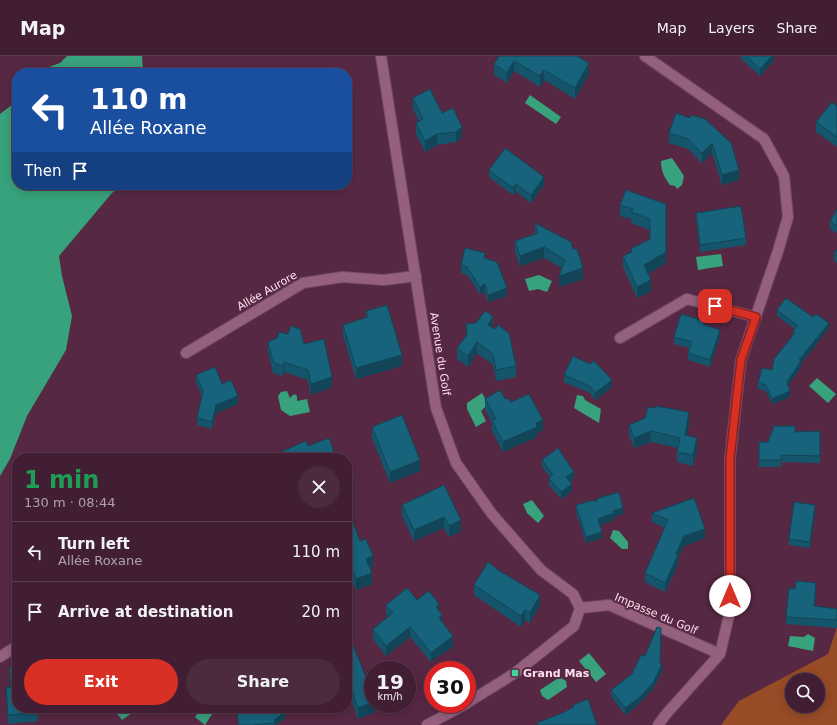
<!DOCTYPE html>
<meta charset="utf-8">
<style>
:root{--surface:#411e33;--page:#4c2b3f;--text:#f1f3f6;--muted:#aea2ac;--line:#5a3c4e;--accent:#d93025}
body{margin:0;font-family:"DejaVu Sans",sans-serif;background:var(--page);color:var(--text);height:100vh;display:flex;flex-direction:column;font-size:15px;white-space:nowrap}
*{box-sizing:border-box;margin:0}
p{font-size:13px;color:var(--muted)}
.icon{flex:none;width:22px;height:22px;fill:none;stroke:currentColor;stroke-width:2;stroke-linecap:round;stroke-linejoin:round}
.map{position:relative;flex:1;overflow:hidden}
.details{position:absolute;left:12px;top:397px;width:340px;height:260px;display:flex;flex-direction:column;background:var(--surface);border-radius:16px;box-shadow:0 2px 10px #0003,0 0 0 1px var(--line)}
.details>*{flex:none}
.guide{position:absolute;left:12px;top:12px;width:340px;height:122px;border-radius:16px;box-shadow:0 2px 10px #0003,0 0 0 1px var(--line);background:#1a4fa0;color:#fff;overflow:hidden}
.controls{position:absolute;left:785px;top:617px;display:grid;gap:8px}
.controls a{display:grid;place-items:center;width:40px;height:40px;border-radius:50%;background:var(--surface);box-shadow:0 2px 10px #0003,0 0 0 1px var(--line);font-size:20px}
.speed{position:absolute;left:364px;top:605px;display:flex;gap:8px;font-size:20px;font-weight:700;text-align:center}
.speed>*{display:grid;place-content:center;width:52px;height:52px;border-radius:50%;background:var(--surface);box-shadow:0 2px 10px #0003,0 0 0 1px var(--line);line-height:1}
.speed small{font-size:10px;font-weight:400}
.speed .limit{border:6px solid #d22;background:#fff;color:#111}
.pin{position:absolute;display:grid;place-items:center;width:34px;height:34px;color:#fff;margin:-17px;border-radius:8px;box-shadow:0 2px 6px #0006}
.me{position:absolute;width:44px;margin:-22px;rotate:0deg;stroke-linejoin:round;filter:drop-shadow(0 0 3px #0008)}
.turn{display:flex;align-items:center;gap:14px;height:84px;padding:0 12px;font-size:18px}
.turn .icon{width:52px;height:52px;stroke-width:2.5}
.turn b{display:block;font-size:28px;line-height:34px}
.then{display:flex;align-items:center;height:38px;padding:0 12px;background:#0003;gap:8px;font-size:15px}
.round{display:grid;place-items:center;flex:none;width:42px;height:42px;border-radius:21px;background:var(--page)}
.summary{display:flex;align-items:center;justify-content:space-between;height:68px;padding:0 12px}
h1{font-size:24px;font-weight:700;line-height:30px;color:#1e9e55}
.button{display:flex;gap:8px;margin-top:auto;padding:8px 12px}
.button a{flex:1;height:46px;border-radius:24px;background:var(--accent);color:#fff;font-size:16px;font-weight:700;line-height:46px;text-align:center}
.button a+a{background:var(--page);color:var(--text)}
ul{padding:0;list-style:none}
li{display:flex;align-items:center;gap:12px;height:60px;padding:0 12px;border-top:1px solid var(--line)}
li div{flex:1}
li b{display:block;font-size:15px}
li em{font-style:normal}
header{display:flex;align-items:center;gap:24px;box-sizing:border-box;height:56px;padding:0 20px;background:var(--surface);border-bottom:1px solid var(--line)}
header strong{font-size:19px}
nav{display:flex;gap:22px;margin-inline-start:auto;font-size:14px}
.map>svg:first-child{display:block}
</style>
<header>
<strong>Map</strong>
<nav><a>Map</a><a>Layers</a><a>Share</a></nav>
</header>
<div class="map">
<svg width="837" height="669" viewBox="0 0 837 669">
<rect width="100%" height="100%" fill="#572844"/>
<!-- forest -->
<path fill="#974b26" fill-rule="evenodd" d="M837,571V669H721L739,645L828,598ZM792,624H818V650H792Z"/>
<!-- water -->
<path fill="#37a27b" d="M67,0H142L143,17H39L41,14L60,7Z
M530,39L561,61L556,68L525,47Z
M17,45V129H123L112,137L59,200L62,220L72,260L66,294L27,360L10,403L0,420V58Z
M672,102L684,120L682,129L677,133L675,130L670,129C664,121 661,115 661,105Z
M721,198L723,210L698,214L696,201Z
M539,219L552,225L547,236L538,233L529,235L525,223Z
M817,322L836,338L828,347L809,330Z
M287,335L290,342L294,338L297,340V345L307,343L310,356L290,360L281,354L278,340L281,336Z
M482,337L488,348L481,355L486,365L476,371L467,353V347Z
M577,339L583,340L585,344L601,353L599,367L574,352Z
M532,444L544,460L538,467L527,457L523,448Z
M613,474L619,475L628,486V493H622L610,482Z
M808,578L815,582L813,595L788,590L790,580L804,581Z
M589,597L606,618L596,626L579,605Z
M560,621L566,625L567,631L548,644L542,640L540,634Z
M119,652H141L142,655L132,657L122,664L115,655Z
M201,652H216L205,669L195,661Z"/>
<g fill="none" stroke-linecap="round" stroke-linejoin="round">
<defs>
<path id="street" d="M645,0L764,83L784,120L788,161L778,195L741,304L730,402V555L720,598L667,657L658,669
M620,282L687,243L756,261
M186,297L303,227L342,221L384,224L416,220
M580,552L609,549L720,598
M0,601L17,590"/>
<path id="secondary" d="M381,0L436,352L456,407L492,458L541,514L573,538L580,552L574,570L515,617L467,647
M427,669L466,648"/>
</defs>
<!-- street casing -->
<use href="#street" stroke="#724962" stroke-width="12"/>
<!-- secondary casing -->
<use href="#secondary" stroke="#724962" stroke-width="12"/>
<!-- street -->
<use href="#street" stroke="#95607e" stroke-width="10"/>
<!-- secondary -->
<use href="#secondary" stroke="#95607e" stroke-width="10"/>
</g>
<!-- wall -->
<path fill="#15556b" d="M499,0L589,18L575,43L544,24L540,31L514,15L507,27L494,19V8Z
M741,0H774V5L760,20L741,3Z
M413,42L442,57L462,82L456,86L437,89L425,96L416,78V67L419,65L413,53Z
M837,50V91L816,76V66Z
M690,62L704,63V62L739,124L722,129L712,97L702,107L688,93L669,87V77Z
M489,114L544,129L531,147L516,136L513,139L489,121Z
M666,148V207L648,218L651,235L637,242L623,211V200L631,197V193L650,183V174L631,167V163L620,160V149Z
M837,153V177L830,173V166Z
M696,157L746,182V189L700,196L696,163Z
M535,167L583,223L559,231L562,212L544,202L520,210L515,196V185L535,178Z
M837,193V207L834,205V198Z
M485,203L507,240L488,246L485,236L480,238L467,219L461,217V209Z
M777,254L829,272L801,308V311L788,329L790,341L772,348L766,335L758,333V327L772,314L793,278V275L795,273L777,260Z
M366,255L402,310L356,323L343,279V269L366,262Z
M466,268L493,271V272L516,310V321L496,325L493,309L477,297L468,311L457,303V292L466,280Z
M704,269L720,280L710,311L688,304V297L690,292L674,288V281Z
M268,286L304,288L332,331L311,339L308,324L284,316L283,320L273,317L268,296Z
M196,319L222,328L238,348L216,357L212,373L197,369V362L202,340L196,326Z
M564,319L612,331L595,344L590,337L564,326Z
M485,343H505L511,346L543,374L537,377V381L503,396L492,375V367L485,354Z
M689,367L687,379L697,392L693,410L677,406V396L678,392L651,386L634,392L629,379V369Z
M372,371L420,415L390,427L372,382Z
M820,375V407L781,406V411H759V386H768L795,376Z
M308,390L336,402H283V395Z
M542,404L574,422L570,426L572,435L561,443L549,429V422L550,421L542,411Z
M444,429L461,475L449,481L444,472L414,485L402,460V449Z
M595,446L623,458L614,461V464L600,469L602,482L586,487L576,456V449Z
M815,455L810,492L789,489V483Z
M652,457L705,482L684,490L678,502V509L665,536L645,526V517L665,472L652,466Z
M347,468L360,485L373,511L370,512L372,528L356,534L347,513Z
M498,514L540,549L530,567L525,564L521,571L474,539V529Z
M816,534L815,550L837,553V572L786,568V561Z
M417,544L439,555L442,567L453,590L431,606L410,581L386,600L373,583V573L388,561L386,558V549Z
M347,577L375,648V656L358,663L351,643H347Z
M660,607L662,615L653,633L640,647L625,659L611,640V634Z
M9,611L38,657V665L8,668L6,631H10Z
M242,652H286V658L284,663L275,669H238L237,656L243,655Z"/>
<!-- shaded-wall -->
<path fill="#114557" d="M772,0H774V5L760,20V13Z
M514,5V15L507,27V17Z
M589,7V18L575,43V32Z
M544,14V24L540,31V20Z
M462,71V82L456,86V76Z
M437,78V89L425,96V85Z
M712,87V97L702,107V97Z
M739,114V124L722,129V119Z
M544,121V129L531,147V139Z
M516,128V136L513,139V132Z
M666,148V207L644,220V209Z
M544,191V202L520,210V200Z
M583,212V223L559,231V220Z
M651,224V235L637,242V231Z
M485,228V236L480,238V231Z
M507,232V240L488,246V239Z
M493,260V271L488,280V269Z
M829,267V272L801,308V311L787,331V326L799,304Z
M720,274V280L710,311V304Z
M477,286V297L468,311V300Z
M402,299V310L356,323V312Z
M284,306V316L283,320V310Z
M332,321V331L311,339V328Z
M612,324V331L595,344V337Z
M790,335V341L772,348V343Z
M238,340V348L216,357L212,373V366L216,349Z
M689,356V367L685,389V379Z
M543,364V374L537,377V381L503,396V386L536,367Z
M651,375V386L634,392V382Z
M697,382V392L693,410V399Z
M420,404V415L390,427V416Z
M574,416V422L566,428V421Z
M572,428V435L561,443V436Z
M815,449V455L810,492V486Z
M623,452V458L614,461V464L598,470V463L613,455Z
M444,461V472L414,485V474Z
M461,464V475L449,481V470Z
M705,473V482L684,490L678,502V509L665,536V527L676,498L684,480Z
M602,476V482L586,487V481Z
M373,500V511L366,514V503Z
M372,517V528L356,534V523Z
M816,527V534L814,558V550Z
M540,539V549L530,567V557Z
M439,548V558L436,551Z
M525,554V564L521,571V560Z
M442,559V569L439,562Z
M410,571V581L386,600V590Z
M453,580V590L431,606V597Z
M662,608V615L653,633L640,647L625,659V652L660,613Z
M373,646V648H375V656L358,663V652Z
M286,652V658L284,663L275,669L274,664Z"/>
<!-- building -->
<path fill="#18637c" stroke="#114557" d="M499,0H577L589,7L575,32L544,14L540,20L514,5L507,17L494,8Z
M746,0H772L760,13Z
M430,33L442,57L453,52L462,71L456,76L437,78L425,85L416,67L423,63L413,42Z
M832,46L837,50V81L816,66Z
M676,57L690,62L691,59L705,63L704,62L731,87L739,114L722,119L712,87L702,97L688,83L669,77Z
M505,92L544,121L531,139L516,128L513,132L489,114Z
M626,134L666,148V196L644,209L651,224L637,231L623,200L632,196L631,193L650,183V163L631,156L633,153L620,149Z
M741,150L746,182L700,189L696,157Z
M837,153V170L830,166Z
M535,167L571,186L573,193H577L583,212L559,220L565,204L544,191L520,200L515,185L538,177Z
M465,192L485,197L484,202L497,206L507,232L488,239L485,228L480,231L467,211L461,209Z
M837,193V200L834,198Z
M786,242L813,261L816,258L829,267L799,304L801,305L787,326L790,335L772,343L766,329L758,327L762,312L772,314L774,303L795,277L793,275L798,270L777,254Z
M387,249L402,299L356,312L343,269L368,261L366,255Z
M485,255L493,260L488,269L495,273L498,269L509,277L516,310L496,314L493,298L477,286L468,300L457,292L467,279L466,268L476,267Z
M681,258L704,265L703,268L720,274L710,304L688,297L692,286L674,281Z
M291,270L300,273L304,288L324,283L332,321L311,328L308,314L284,306L283,310L273,306L268,286L277,282L279,276L288,278Z
M573,300L590,308L594,305L612,324L595,337L590,330L564,319Z
M215,311L222,328L231,324L238,340L216,349L212,366L197,362L203,335L196,319Z
M500,334L505,343L508,342L511,346L529,338L543,364L536,367L537,371L503,386L492,365L496,363L485,343Z
M656,350L689,356L685,379L697,382L693,399L677,396L680,382L651,375L634,382L629,369L645,362L648,351L656,352Z
M402,359L420,404L390,416L372,371Z
M774,370H795V376L820,375V400L781,399V404H759V386H768Z
M329,382L336,402H285L283,395L306,385L308,390Z
M558,392L574,416L566,421L572,428L561,436L549,422L553,419L542,404Z
M444,429L461,464L449,470L444,461L414,474L402,449Z
M619,436L623,452L613,455L614,457L598,463L602,476L586,481L576,449L594,444L595,446L599,442Z
M694,442L705,473L684,480L676,498L678,499L665,527L645,517L668,464L652,457Z
M794,446L815,449L810,486L789,483Z
M353,466L360,485L366,483L373,500L366,503L372,517L356,523L347,502V468Z
M488,506L498,514L540,539L530,557L525,554L521,560L474,529Z
M796,525L816,527L814,550L837,553V564L786,561L789,532L795,533Z
M407,532L417,544L429,535L439,548L436,551L442,559L439,562L453,580L431,597L410,571L386,590L373,573L393,557L386,549Z
M657,571L661,572L660,607L662,608L653,627L640,641L625,652L611,634L632,618L641,599L645,600Z
M348,576L373,639V646L358,652L351,632H347V577Z
M17,610V652H37L38,657L8,659L6,631H11L9,611Z
M588,643L597,669H538L537,667L562,657L574,651L573,649Z
M243,652H286L284,657L274,664L275,667L252,669H239L237,656L244,655Z"/>
<g fill="none" stroke-linecap="round" stroke-linejoin="round">
<defs>
<path id="route" d="M715,250L756,261L741,304L730,402V540"/>
</defs>
<!-- route casing -->
<use href="#route" stroke="#8d1f18" stroke-width="10"/>
<!-- route -->
<use href="#route" stroke="#d93025" stroke-width="7"/>
</g>
<!-- markers -->
<rect fill="#43d4a0" stroke="#572844" stroke-width="1.5" x="511" y="613" width="8" height="8" rx="2"/>
<g text-anchor="middle" dominant-baseline="central" stroke-width="4" stroke-linejoin="round" paint-order="stroke">
<!-- street labels -->
<g font-size="11" fill="#fedfef" stroke="#572844">
<text transform="translate(267 235) rotate(-30)">Allée Aurore</text>
<text transform="translate(440 298) rotate(81)">Avenue du Golf</text>
<text transform="translate(656 558) rotate(23)">Impasse du Golf</text>
</g>
<!-- poi labels -->
<g font-size="11" font-weight="bold" fill="#fedfef" stroke="#572844" text-anchor="start">
<text x="523" y="617">Grand Mas</text>
</g>
</g>
</svg>
<div class="controls">
<a><svg class="icon" aria-label="search" viewBox="0 0 24 24"><circle cx="10" cy="10" r="6"/><path d="M15 15l6 6"/></svg></a>
</div>
<div class="speed"><div>19<small>km/h</small></div><div class="limit">30</div></div>
<div class="pin" style="left:715px;top:250px;background:#d93025"><svg class="icon" aria-label="arrive" viewBox="0 0 24 24"><path d="M6 21V4h12l-3 4 3 4H6"/></svg></div>
<svg class="me" style="left:730px;top:540px" viewBox="-20 -20 40 40"><circle r="19" fill="#fff"/><path d="M0-13L10 11 0 6-10 11z" fill="#d93025"/></svg>
<div class="guide">
<div class="turn"><svg class="icon" aria-label="left" viewBox="0 0 24 24"><path d="M17 20v-9H6M10 6l-5 5 5 5"/></svg><div><b>110 m</b>Allée Roxane</div></div>
<div class="then">Then<svg class="icon" aria-label="arrive" viewBox="0 0 24 24"><path d="M6 21V4h12l-3 4 3 4H6"/></svg></div>
</div>
<section class="details">
<div class="summary"><div><h1>1 min</h1><p>130 m · 08:44</p></div><a class="round"><svg class="icon" aria-label="close" viewBox="0 0 24 24"><path d="M6 6l12 12M18 6L6 18"/></svg></a></div>
<ul>
<li><svg class="icon" aria-label="left" viewBox="0 0 24 24"><path d="M17 20v-9H6M10 6l-5 5 5 5"/></svg><div><b>Turn left</b><p>Allée Roxane</p></div><em>110 m</em></li>
<li><svg class="icon" aria-label="arrive" viewBox="0 0 24 24"><path d="M6 21V4h12l-3 4 3 4H6"/></svg><div><b>Arrive at destination</b></div><em>20 m</em></li>
</ul>
<div class="button"><a>Exit</a><a>Share</a></div>
</section>
</div>
